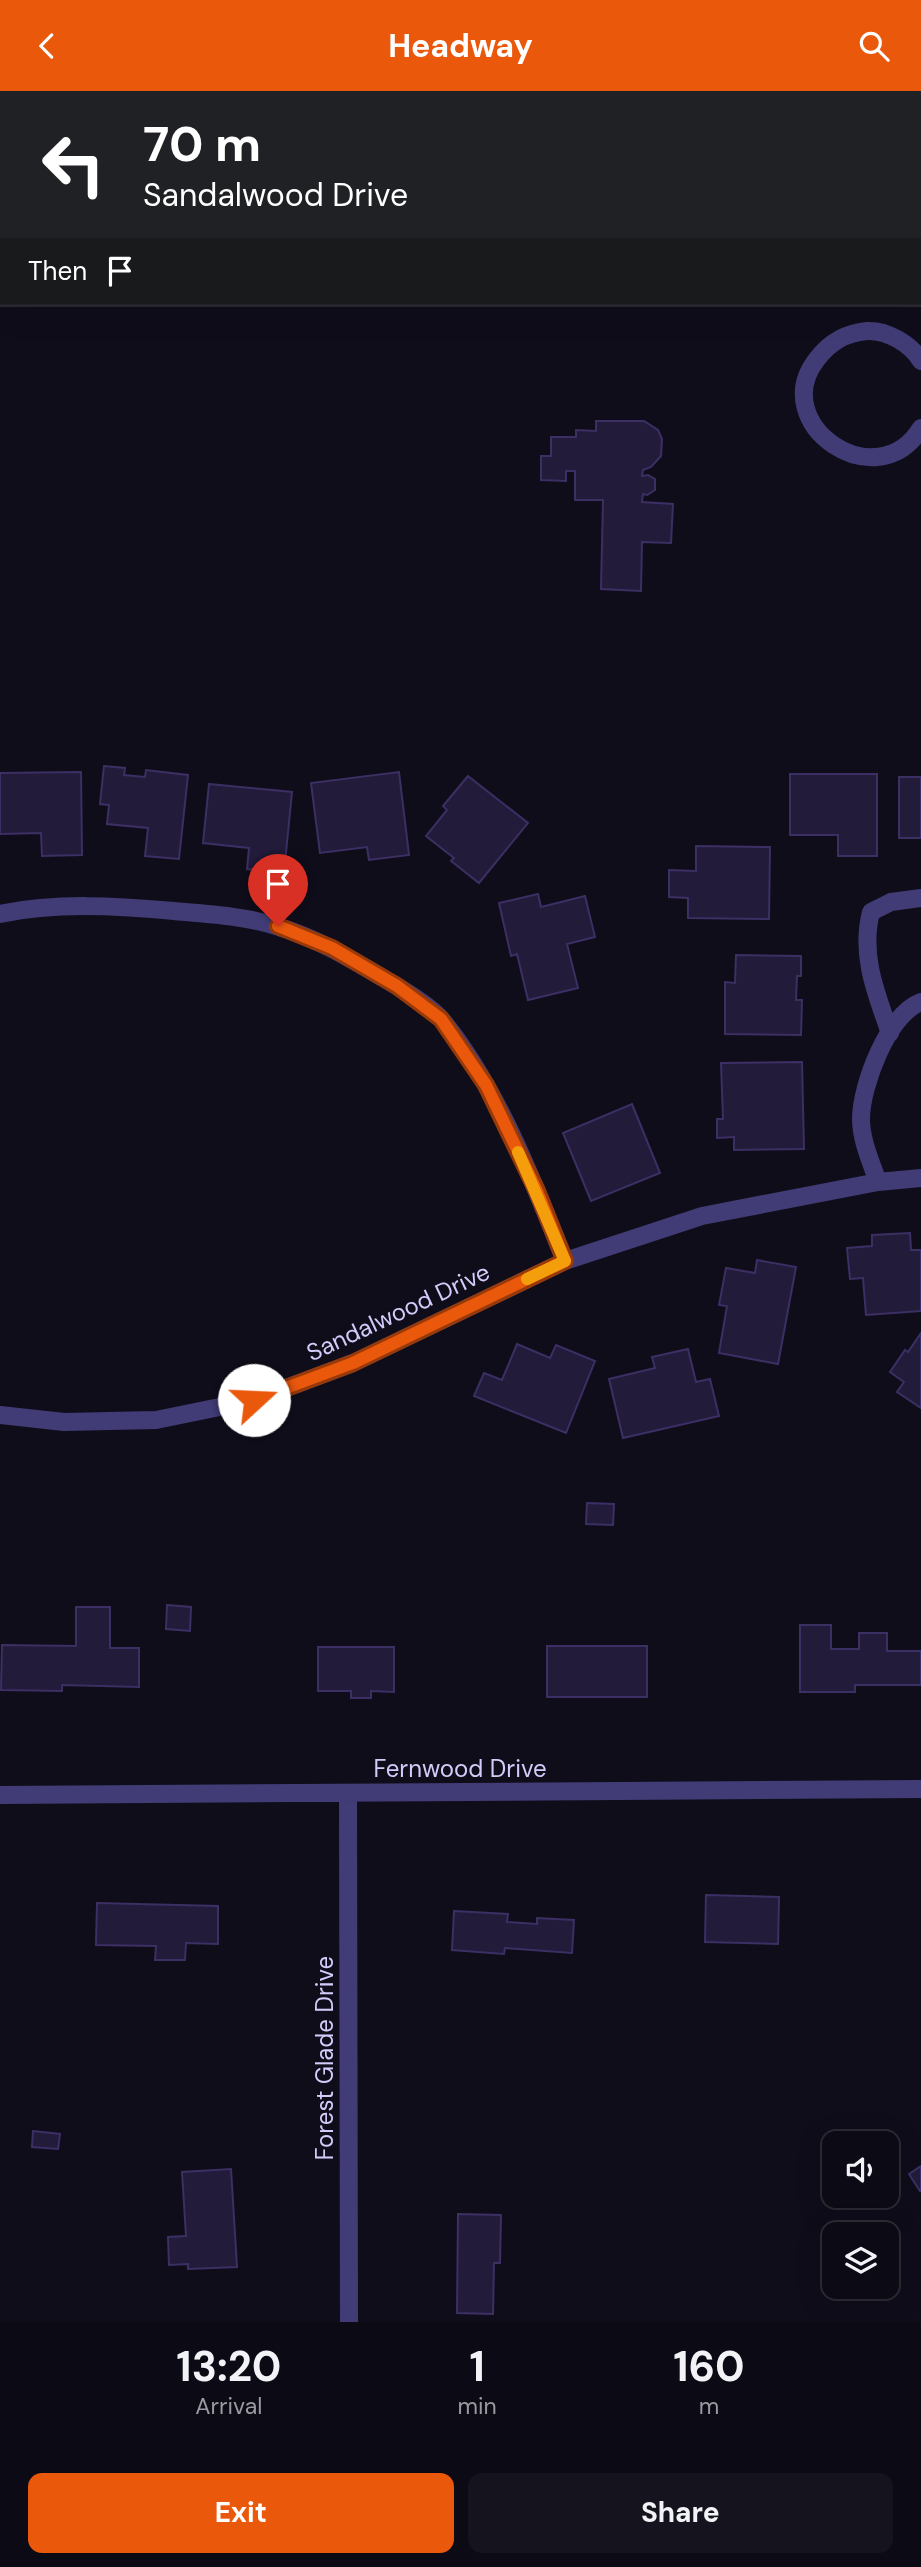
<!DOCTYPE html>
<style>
:root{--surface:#0c0a14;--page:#15131d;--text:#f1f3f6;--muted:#9a9aa0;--line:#2c2b34;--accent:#ea580c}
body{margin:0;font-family:"DM Sans",sans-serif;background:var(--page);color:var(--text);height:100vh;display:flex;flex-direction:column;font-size:26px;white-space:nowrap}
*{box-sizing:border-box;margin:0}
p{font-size:23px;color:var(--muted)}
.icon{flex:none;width:38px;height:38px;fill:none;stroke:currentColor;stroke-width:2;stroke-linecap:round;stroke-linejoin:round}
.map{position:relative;height:2231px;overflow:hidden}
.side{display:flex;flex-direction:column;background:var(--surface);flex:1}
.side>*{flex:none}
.top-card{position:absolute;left:0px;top:0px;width:922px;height:214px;box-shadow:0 7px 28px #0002,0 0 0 2px var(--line);background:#202124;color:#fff;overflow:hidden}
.tools{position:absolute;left:822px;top:2040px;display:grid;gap:14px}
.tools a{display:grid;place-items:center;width:77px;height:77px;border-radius:14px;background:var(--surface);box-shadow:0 7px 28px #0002,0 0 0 2px var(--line);font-size:35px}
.pin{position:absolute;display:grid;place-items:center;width:60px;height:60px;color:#fff;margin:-72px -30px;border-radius:50% 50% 50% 0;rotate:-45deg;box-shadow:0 0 7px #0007}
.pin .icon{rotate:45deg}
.me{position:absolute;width:77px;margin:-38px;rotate:70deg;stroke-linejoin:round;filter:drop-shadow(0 0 5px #0008)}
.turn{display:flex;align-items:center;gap:24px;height:147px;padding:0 28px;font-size:32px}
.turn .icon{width:91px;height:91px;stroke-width:2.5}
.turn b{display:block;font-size:49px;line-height:60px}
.then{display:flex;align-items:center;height:66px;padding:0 28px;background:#0003;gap:14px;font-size:26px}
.eta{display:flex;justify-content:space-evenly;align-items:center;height:119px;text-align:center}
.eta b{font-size:42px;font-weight:700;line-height:49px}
.action{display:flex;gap:14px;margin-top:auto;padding:14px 28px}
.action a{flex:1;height:80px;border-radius:14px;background:var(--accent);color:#fff;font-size:28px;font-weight:700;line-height:80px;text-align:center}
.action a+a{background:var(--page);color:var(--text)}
header{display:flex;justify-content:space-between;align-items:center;height:91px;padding:0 28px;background:var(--accent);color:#fff;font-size:32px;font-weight:700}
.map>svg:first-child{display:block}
</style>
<header><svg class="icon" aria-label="back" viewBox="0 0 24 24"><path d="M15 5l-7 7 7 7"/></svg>Headway<svg class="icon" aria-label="search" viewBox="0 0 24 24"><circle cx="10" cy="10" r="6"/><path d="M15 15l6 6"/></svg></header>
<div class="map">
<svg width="921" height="2231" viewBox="0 0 921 2231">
<rect width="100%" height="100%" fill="#100d1b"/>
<!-- building -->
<path fill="#221b3a" stroke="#3c2f64" stroke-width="2" d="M596,330H644L658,339L662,348L661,365L651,376L643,379L642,385L648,384L655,388V399L647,404L643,403L642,411L673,413L671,452L642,451L641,500L601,498L603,409H575V380H566V390L541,389V365H551V346H576V339L596,340Z
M104,675L125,677L124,684L145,686L146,679L188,684L179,768L145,765L148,737L107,733L109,714L100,713Z
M81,681L82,764L42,765L41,742L0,743V682Z
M399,681L409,764L369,769L367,756L320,762L311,692Z
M790,683H877V765H838V744H790Z
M468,685L528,732L479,792L451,770L454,767L426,745L447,719L443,715Z
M899,686H921V747H899Z
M209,693L292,701L284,782L247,778L249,757L203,752Z
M696,755L770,756L769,828L688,827V807L669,806V779L696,780Z
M538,803L541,816L585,805L595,846L567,853L578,897L528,909L517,863L511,865L499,812Z
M736,864L801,865V885H797L796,909H802L801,944L725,943V891L735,892Z
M802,971L804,1058L734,1059V1046L717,1047V1028H723L721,972Z
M632,1013L660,1082L591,1110L563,1042Z
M910,1142L911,1159H921V1220L866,1224L863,1187L850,1188L847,1157L872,1155V1144Z
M757,1169L796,1176L778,1273L719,1262L727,1215L719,1214L726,1177L755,1182Z
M921,1242V1317L897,1301L904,1291L890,1281L905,1259L908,1261Z
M517,1253L550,1267L556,1254L595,1270L566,1342L474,1305L484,1282L502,1289Z
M688,1258L696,1291L710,1288L719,1325L623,1347L609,1288L655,1277L652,1266Z
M587,1412L614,1413L613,1434L586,1433Z
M167,1514L191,1516L190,1540L166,1538Z
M76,1516H110V1557H139V1596L62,1594V1600L1,1599L2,1554L76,1555Z
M800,1534H831V1558H859V1542H887V1560H921V1594H855V1601H800Z
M547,1555H647V1606H547Z
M318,1556H394V1601L371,1600V1607H351V1600H318Z
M706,1804L779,1806L778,1853L705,1851Z
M97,1812L218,1815V1853L186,1852L185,1869H155L156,1855L96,1854Z
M454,1820L508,1823L507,1831L537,1833V1827L574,1829L572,1862L505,1857L504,1863L452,1859Z
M33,2040L60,2043L58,2058L32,2056Z
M921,2075V2099L920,2100L909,2083Z
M231,2078L237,2176L188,2178V2173L169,2174L168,2146L186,2145L182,2081Z
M458,2123L501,2124L500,2172H494L493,2223L457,2222Z"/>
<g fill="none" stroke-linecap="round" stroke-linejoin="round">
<!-- minor -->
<path stroke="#413c76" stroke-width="18" d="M921,270C911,253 887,239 867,240C845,242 830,251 817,268C766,333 877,409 921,337
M0,823C56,811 117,815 174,820C209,823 246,825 279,836C316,847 349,867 383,887C400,897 431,915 443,930C499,1000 532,1088 565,1170
M890,942C876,902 860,864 871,821L891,811L921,807
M878,1091C871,1071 861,1049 861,1028C861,995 888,923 921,911
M0,1324L64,1331L156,1329L254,1309L353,1272L565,1170L702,1125L878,1091L921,1087
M348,1702L349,2231
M0,1704L921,1698"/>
</g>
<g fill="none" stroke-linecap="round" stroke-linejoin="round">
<defs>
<path id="route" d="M254,1309L353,1272L565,1170L537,1100L486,994L441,928L397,895L332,857L278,835"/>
</defs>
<!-- route casing -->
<use href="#route" stroke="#983908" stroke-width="18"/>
<!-- route -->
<use href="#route" stroke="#ea580c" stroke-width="12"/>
<!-- slow -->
<path stroke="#f59e0b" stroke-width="12" d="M518,1061L565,1170L527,1188"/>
</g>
<g text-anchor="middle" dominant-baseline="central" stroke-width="7" stroke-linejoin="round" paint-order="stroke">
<!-- street labels -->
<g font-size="24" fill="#d3ccfa" stroke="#100d1b">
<text transform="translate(398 1221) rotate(-25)">Sandalwood Drive</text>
<text x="460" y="1677">Fernwood Drive</text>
<text transform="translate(324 1967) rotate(-90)">Forest Glade Drive</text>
</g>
</g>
</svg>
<div class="tools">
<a><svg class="icon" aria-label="sound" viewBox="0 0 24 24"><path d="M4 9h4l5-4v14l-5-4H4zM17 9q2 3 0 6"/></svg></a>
<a><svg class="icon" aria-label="layers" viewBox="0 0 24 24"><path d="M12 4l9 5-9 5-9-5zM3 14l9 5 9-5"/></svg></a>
</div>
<div class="pin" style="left:278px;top:835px;background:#d93025"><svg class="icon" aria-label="arrive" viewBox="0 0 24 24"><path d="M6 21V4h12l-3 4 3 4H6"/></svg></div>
<svg class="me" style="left:254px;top:1309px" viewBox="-20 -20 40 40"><circle r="19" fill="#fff"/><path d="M0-13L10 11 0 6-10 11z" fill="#ea580c"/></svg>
<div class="top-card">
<div class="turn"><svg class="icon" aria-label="left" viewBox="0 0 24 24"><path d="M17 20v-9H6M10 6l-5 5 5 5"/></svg><div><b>70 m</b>Sandalwood Drive</div></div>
<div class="then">Then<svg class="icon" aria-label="arrive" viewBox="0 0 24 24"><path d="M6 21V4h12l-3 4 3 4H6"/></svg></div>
</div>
</div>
<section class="side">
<div class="eta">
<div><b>13:20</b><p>Arrival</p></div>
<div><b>1</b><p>min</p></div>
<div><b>160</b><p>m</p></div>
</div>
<div class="action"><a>Exit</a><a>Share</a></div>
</section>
